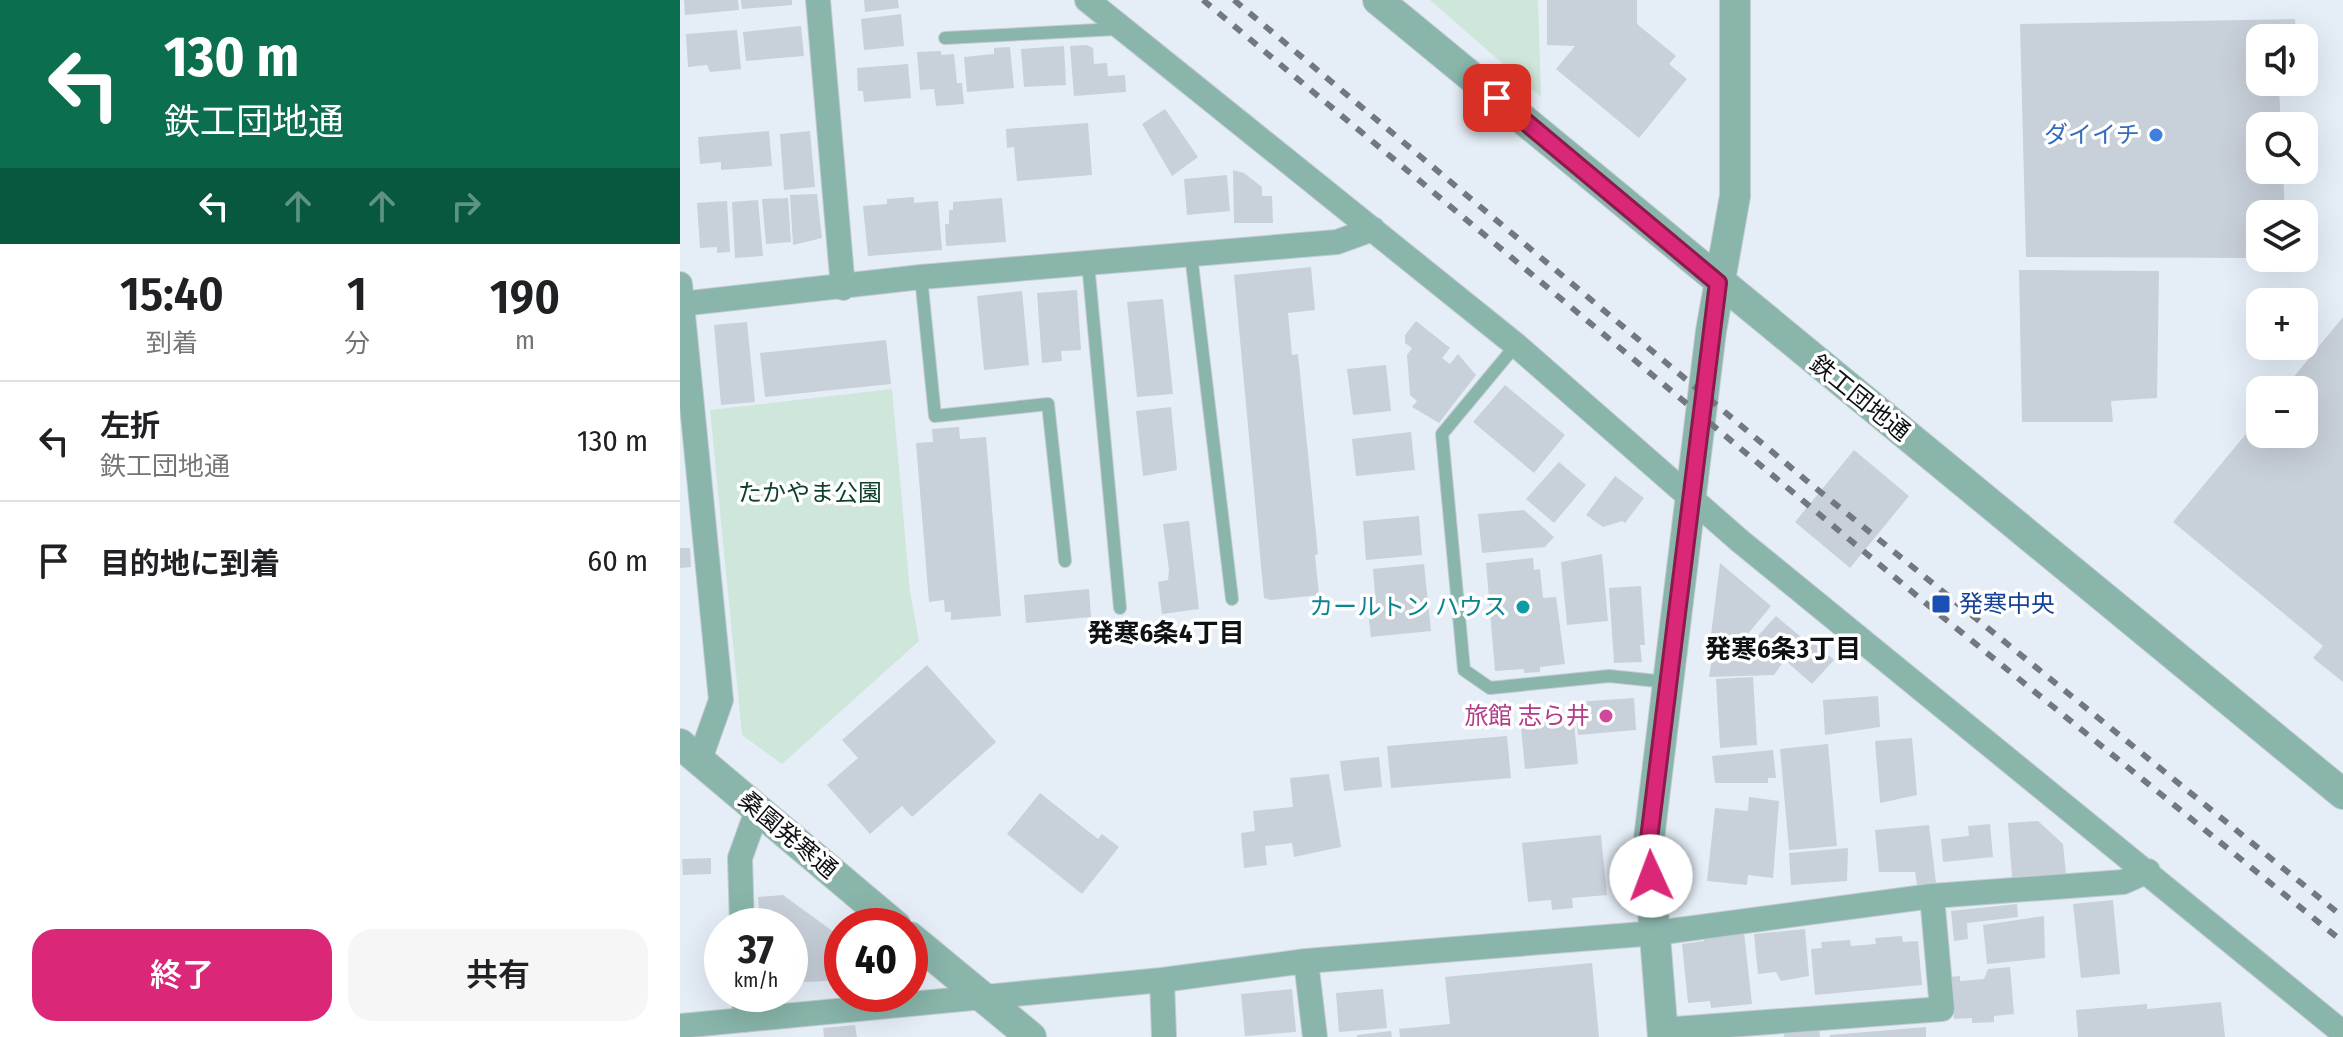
<!DOCTYPE html>
<html lang="ja">
<meta charset="utf-8">
<style>
:root{--surface:#fff;--page:#f6f6f6;--text:#202124;--muted:#757577;--line:#e0e0e0;--accent:#db2777}
body{margin:0;font-family:"Fira Sans Condensed","Noto Sans JP",sans-serif;background:var(--page);color:var(--text);height:100vh;display:flex;flex-direction:column;font-size:30px;white-space:nowrap}
*{box-sizing:border-box;margin:0}
p{font-size:26px;color:var(--muted)}
.icon{flex:none;width:44px;height:44px;fill:none;stroke:currentColor;stroke-width:2;stroke-linecap:round;stroke-linejoin:round}
.map{position:relative;flex:1;overflow:hidden}
.drawer{display:flex;flex-direction:column;background:var(--surface);width:680px}
.drawer>*{flex:none}
.guide{background:#0b6e4f;color:#fff;overflow:hidden}
.controls{position:absolute;left:1566px;top:24px;display:grid;gap:16px}
.controls a{display:grid;place-items:center;width:72px;height:72px;border-radius:16px;background:var(--surface);box-shadow:0 8px 32px #0002;font-size:40px}
.speed{position:absolute;left:24px;top:908px;display:flex;gap:16px;font-size:40px;font-weight:700;text-align:center}
.speed>*{display:grid;place-content:center;width:104px;height:104px;border-radius:50%;background:var(--surface);box-shadow:0 8px 32px #0002;line-height:1}
.speed small{font-size:20px;font-weight:400}
.speed .limit{border:12px solid #d22;background:#fff;color:#111}
.pin{position:absolute;display:grid;place-items:center;width:68px;height:68px;color:#fff;margin:-34px;border-radius:16px;box-shadow:0 4px 12px #0006}
.me{position:absolute;width:88px;margin:-44px;rotate:358deg;stroke-linejoin:round;filter:drop-shadow(0 0 6px #0008)}
.turn{display:flex;align-items:center;gap:28px;height:168px;padding:0 32px;font-size:36px}
.turn .icon{width:104px;height:104px;stroke-width:2.5}
.turn b{display:block;font-size:56px;line-height:68px}
.lanes{display:flex;align-items:center;height:76px;padding:0 32px;background:#0003;justify-content:center;gap:40px;direction:ltr}
.lanes .off{opacity:.35}
.eta{display:flex;justify-content:space-evenly;align-items:center;height:136px;text-align:center}
.eta b{font-size:48px;font-weight:600;line-height:56px}
.cta{display:flex;gap:16px;margin-top:auto;padding:16px 32px}
.cta a{flex:1;height:92px;border-radius:24px;background:var(--accent);color:#fff;font-size:32px;font-weight:600;line-height:92px;text-align:center}
.cta a+a{background:var(--page);color:var(--text)}
ul{padding:0;list-style:none}
li{display:flex;align-items:center;gap:24px;height:120px;padding:0 32px;border-top:2px solid var(--line)}
li div{flex:1}
li b{display:block;font-size:30px}
li em{font-style:normal}
main{display:flex;flex:1;min-height:0}
.map>svg:first-child{display:block}
</style>
<main>
<section class="drawer">
<div class="guide">
<div class="turn"><svg class="icon" aria-label="left" viewBox="0 0 24 24"><path d="M17 20v-9H6M10 6l-5 5 5 5"/></svg><div><b>130 m</b>鉄工団地通</div></div>
<div class="lanes"><svg class="icon" aria-label="left" viewBox="0 0 24 24"><path d="M17 20v-9H6M10 6l-5 5 5 5"/></svg><svg class="icon off" aria-label="ahead" viewBox="0 0 24 24"><path d="M12 20V5M6 11l6-6 6 6"/></svg><svg class="icon off" aria-label="ahead" viewBox="0 0 24 24"><path d="M12 20V5M6 11l6-6 6 6"/></svg><svg class="icon off" aria-label="right" viewBox="0 0 24 24"><path d="M7 20v-9h11M14 6l5 5-5 5"/></svg></div>
</div>
<div class="eta">
<div><b>15:40</b><p>到着</p></div>
<div><b>1</b><p>分</p></div>
<div><b>190</b><p>m</p></div>
</div>
<ul>
<li><svg class="icon" aria-label="left" viewBox="0 0 24 24"><path d="M17 20v-9H6M10 6l-5 5 5 5"/></svg><div><b>左折</b><p>鉄工団地通</p></div><em>130 m</em></li>
<li><svg class="icon" aria-label="arrive" viewBox="0 0 24 24"><path d="M6 21V4h12l-3 4 3 4H6"/></svg><div><b>目的地に到着</b></div><em>60 m</em></li>
</ul>
<div class="cta"><a>終了</a><a>共有</a></div>
</section>
<div class="map">
<svg width="1663" height="1037" viewBox="0 0 1663 1037">
<rect width="100%" height="100%" fill="#e5eef7"/>
<!-- green -->
<path fill="#cfe6da" d="M750,0H858L861,97Z
M212,389L230,592L239,641L102,764L62,735L30,410Z"/>
<!-- building -->
<path fill="#c8d0d9" d="M4,0H58L59,10L5,15Z
M61,0H112V5L62,9Z
M184,0H218L219,8L185,12Z
M867,0H957V24L996,56L989,64L1007,79L959,138L876,69L895,46L867,45Z
M221,14L224,46L184,50L181,19Z
M1615,19L1616,38H1580V82H1618V89L1599,88L1601,126H1580V170H1603L1605,214H1580V258L1346,257L1340,24Z
M121,26L124,56L66,61L63,32Z
M57,30L61,69L30,72L27,65L8,67L6,34Z
M407,45L413,48L414,64L427,63L428,76L445,75L446,92L394,96L390,46Z
M384,46L386,85L344,87L341,49Z
M330,47L334,88L287,92L284,57L314,54V48Z
M261,51V55L274,54L277,83H282L284,104L256,106L254,89L240,90L237,52Z
M228,64L231,98L184,102L183,91H178L177,68Z
M485,109L518,157L492,176L462,124Z
M408,123L412,175L337,181L334,147L327,148L326,129Z
M89,131L92,166L41,170V162L20,164L18,137Z
M130,131L135,187L104,190L100,134Z
M553,170L564,173L582,187V196H592L593,223H554Z
M547,175L550,211L507,215L504,179Z
M137,194L142,238L113,245L110,195Z
M234,197V203L258,201L262,250L188,256L183,206L207,204V199Z
M108,198L111,242L86,244L82,199Z
M322,198L326,242L266,246L265,224H269V210H273V202Z
M78,200L83,256L55,258L52,202Z
M47,201L50,252L37,253V247L20,248L17,203Z
M631,267L635,310L608,313L612,355L618,354L638,554L635,555L639,595L591,600L584,598L554,275Z
M1339,270L1479,271L1477,398L1431,401L1433,422H1342Z
M397,290L401,350L381,351L382,361L362,363L357,293Z
M342,291L349,365L304,370L297,296Z
M483,299L493,394L457,397L447,302Z
M1663,317V682L1633,658L1643,646L1493,522L1580,417V434H1624V390H1603Z
M736,321L770,348L762,358L770,364L778,354L796,375L759,423L732,407L737,401L730,395L727,355L732,348L725,343V335Z
M67,322L75,402L41,405L34,325Z
M206,340L211,384L85,397L80,353Z
M706,365L711,411L673,415L667,369Z
M825,385L885,435L854,473L793,422Z
M491,407L497,470L463,476L456,411Z
M279,427L280,439L306,437L321,616L271,620V612H265L264,600L249,602L236,443L253,442L252,429Z
M731,432L735,470L676,476L672,439Z
M1174,450L1229,496L1170,568L1115,522Z
M879,462L906,485L874,523L846,499Z
M935,476L964,498L945,523L942,521L923,527L906,515Z
M844,510L874,537L865,547L802,553L798,514Z
M739,516L742,555L686,560L683,521Z
M509,521L519,609L482,614L478,582L488,580L489,570L483,524Z
M0,548H10L11,567L0,568Z
M922,554L928,621L887,625L881,562Z
M853,558L854,570L860,569L863,598L876,597L885,664L860,667V672L844,673V669L815,671L806,563Z
M1040,563L1091,606L1062,641L1031,635Z
M744,564L751,631L691,637L686,595L695,594L693,569Z
M961,586L965,645H960L962,662L934,663L929,588Z
M409,589L411,617L346,623L344,595Z
M1096,616L1121,637L1094,675L1029,677L1034,645L1067,648Z
M1128,637L1154,660L1132,684L1106,661Z
M247,665L316,742L232,817L222,806L190,834L147,785L178,758L162,740Z
M1073,677L1077,745L1040,748L1036,679Z
M1198,696L1200,727L1145,735L1143,700Z
M954,698L956,730L898,735L895,702Z
M893,713L898,764L845,769L840,717Z
M827,736L831,778L711,788L707,746Z
M1232,738L1237,795L1200,803L1195,741Z
M1148,744L1157,846L1109,850L1100,749Z
M1093,750L1096,778H1088V783H1035L1032,756Z
M699,757L702,787L664,791L660,761Z
M649,774L661,847L614,857L612,843L585,846L587,865L564,868L561,833L575,831L573,811L613,807L610,778Z
M360,793L418,839L422,834L439,847L402,894L327,834Z
M1069,797L1099,801L1093,878L1068,875L1067,885L1027,881L1035,808L1068,811Z
M1358,821L1383,844L1386,874L1332,877L1328,823Z
M1310,824L1313,857L1263,862L1261,839L1289,836L1288,826Z
M1249,825L1256,883L1237,885L1235,872H1199L1195,830Z
M921,835L927,895L892,898L893,908L872,910L871,900L848,902L842,843Z
M1168,848L1167,881L1111,885L1109,853Z
M31,858V874L3,875L2,859Z
M103,895L162,938V980L110,983V926H80L78,897Z
M1433,900L1440,974L1401,978L1393,904Z
M1337,904L1338,917L1287,923L1288,939L1274,941L1271,911Z
M1364,916L1365,958L1307,964L1303,925Z
M1125,929L1129,976L1101,981L1096,972L1078,974L1074,934Z
M1064,932L1072,1004L1031,1008L1030,1001L1008,1003L1002,944L1024,941V936Z
M1222,936L1223,942L1238,941L1242,985L1135,995L1131,949L1142,948L1141,942L1170,940L1171,946L1196,944L1195,938Z
M912,963L919,1037H720L719,1029L770,1024L765,977Z
M1330,967L1334,1014L1314,1016V1022L1292,1023V1018L1274,1019L1270,977L1280,976V981L1304,979L1308,969Z
M612,989L616,1032L565,1036L561,994Z
M703,989L707,1028L659,1032L656,993Z
M1541,1002L1545,1037H1398L1396,1010L1467,1004V1009Z
M175,1025L177,1037H144L143,1028Z
M1139,1027L1140,1037H1104L1103,1030Z
M1246,1027V1037H1150V1035Z
M711,1031L712,1037H677V1035Z"/>
<g fill="none" stroke-linecap="round" stroke-linejoin="round">
<defs>
<path id="service" d="M265,38L437,29
M511,255L552,599
M408,263L440,608
M241,277L255,416L368,404L385,561
M836,345L762,434L784,670L810,688L929,676L987,682"/>
<path id="minor" d="M138,0L163,288
M407,0L836,345L1060,541L1663,1033
M0,284L41,700L20,759
M0,304L241,277L657,242L693,229
M62,926L60,858L78,808
M626,961L635,1037
M482,980L484,1037
M64,994L65,1020
M0,1026L482,980L626,961L976,933L1252,896L1443,882L1468,871
M982,1030L1262,1009L1252,896"/>
<path id="tertiary" d="M698,0L1663,794
M0,744L216,926
M230,937L351,1037
M983,1037L968,847L1031,331L1055,196V0"/>
</defs>
<!-- service casing -->
<use href="#service" stroke="#c3cbd3" stroke-width="14"/>
<!-- minor casing -->
<use href="#minor" stroke="#c3cbd3" stroke-width="26"/>
<!-- tertiary casing -->
<use href="#tertiary" stroke="#c3cbd3" stroke-width="32"/>
<!-- service -->
<use href="#service" stroke="#89b5ab" stroke-width="12"/>
<!-- minor -->
<use href="#minor" stroke="#89b5ab" stroke-width="24"/>
<!-- tertiary -->
<use href="#tertiary" stroke="#89b5ab" stroke-width="30"/>
<!-- rail -->
<path stroke="#72787d" stroke-width="6" stroke-dasharray="10 10" stroke-linecap="butt" d="M523,0L1254,610L1663,942
M554,0L1127,481L1663,917"/>
</g>
<g fill="none" stroke-linecap="round" stroke-linejoin="round">
<defs>
<path id="route" d="M817,98L1038,283L968,847L971,876"/>
</defs>
<!-- route casing -->
<use href="#route" stroke="#8e194d" stroke-width="20"/>
<!-- route -->
<use href="#route" stroke="#db2777" stroke-width="14"/>
</g>
<!-- markers -->
<circle fill="#3f7fe0" stroke="#fff" stroke-width="3" cx="1476" cy="135" r="8"/>
<rect fill="#1a4fb4" stroke="#fff" stroke-width="3" x="1251" y="594" width="20" height="20" rx="4"/>
<circle fill="#0f9aa8" stroke="#fff" stroke-width="3" cx="843" cy="607" r="8"/>
<circle fill="#d1479c" stroke="#fff" stroke-width="3" cx="926" cy="716" r="8"/>
<g text-anchor="middle" dominant-baseline="central" stroke-width="7" stroke-linejoin="round" paint-order="stroke">
<!-- shop labels -->
<g font-size="24" fill="#366cbe" stroke="#fff" text-anchor="end">
<text x="1460" y="135">ダイイチ</text>
</g>
<!-- street labels -->
<g font-size="24" fill="#0e1114" stroke="#fff">
<text transform="translate(1180 398) rotate(39)">鉄工団地通</text>
<text transform="translate(108 835) rotate(40)">桑園発寒通</text>
</g>
<!-- park labels -->
<g font-size="24" fill="#10412d" stroke="#fff">
<text x="130" y="493">たかやま公園</text>
</g>
<!-- transit labels -->
<g font-size="24" fill="#164399" stroke="#fff" text-anchor="start">
<text x="1279" y="604">発寒中央</text>
</g>
<!-- culture labels -->
<g font-size="24" fill="#0d838f" stroke="#fff" text-anchor="end">
<text x="827" y="607">カールトン ハウス</text>
</g>
<!-- hotel labels -->
<g font-size="24" fill="#b23c85" stroke="#fff" text-anchor="end">
<text x="910" y="716">旅館 志ら井</text>
</g>
<!-- neighbourhood labels -->
<g font-size="26" font-weight="bold" fill="#0e1114" stroke="#fff">
<text x="486" y="633">発寒6条4丁目</text>
<text x="1103" y="649">発寒6条3丁目</text>
</g>
</g>
</svg>
<div class="controls">
<a><svg class="icon" aria-label="sound" viewBox="0 0 24 24"><path d="M4 9h4l5-4v14l-5-4H4zM17 9q2 3 0 6"/></svg></a>
<a><svg class="icon" aria-label="search" viewBox="0 0 24 24"><circle cx="10" cy="10" r="6"/><path d="M15 15l6 6"/></svg></a>
<a><svg class="icon" aria-label="layers" viewBox="0 0 24 24"><path d="M12 4l9 5-9 5-9-5zM3 14l9 5 9-5"/></svg></a>
<a>+</a>
<a>−</a>
</div>
<div class="speed"><div>37<small>km/h</small></div><div class="limit">40</div></div>
<div class="pin" style="left:817px;top:98px;background:#d93025"><svg class="icon" aria-label="arrive" viewBox="0 0 24 24"><path d="M6 21V4h12l-3 4 3 4H6"/></svg></div>
<svg class="me" style="left:971px;top:876px" viewBox="-20 -20 40 40"><circle r="19" fill="#fff"/><path d="M0-13L10 11 0 6-10 11z" fill="#db2777"/></svg>
</div>
</main>
